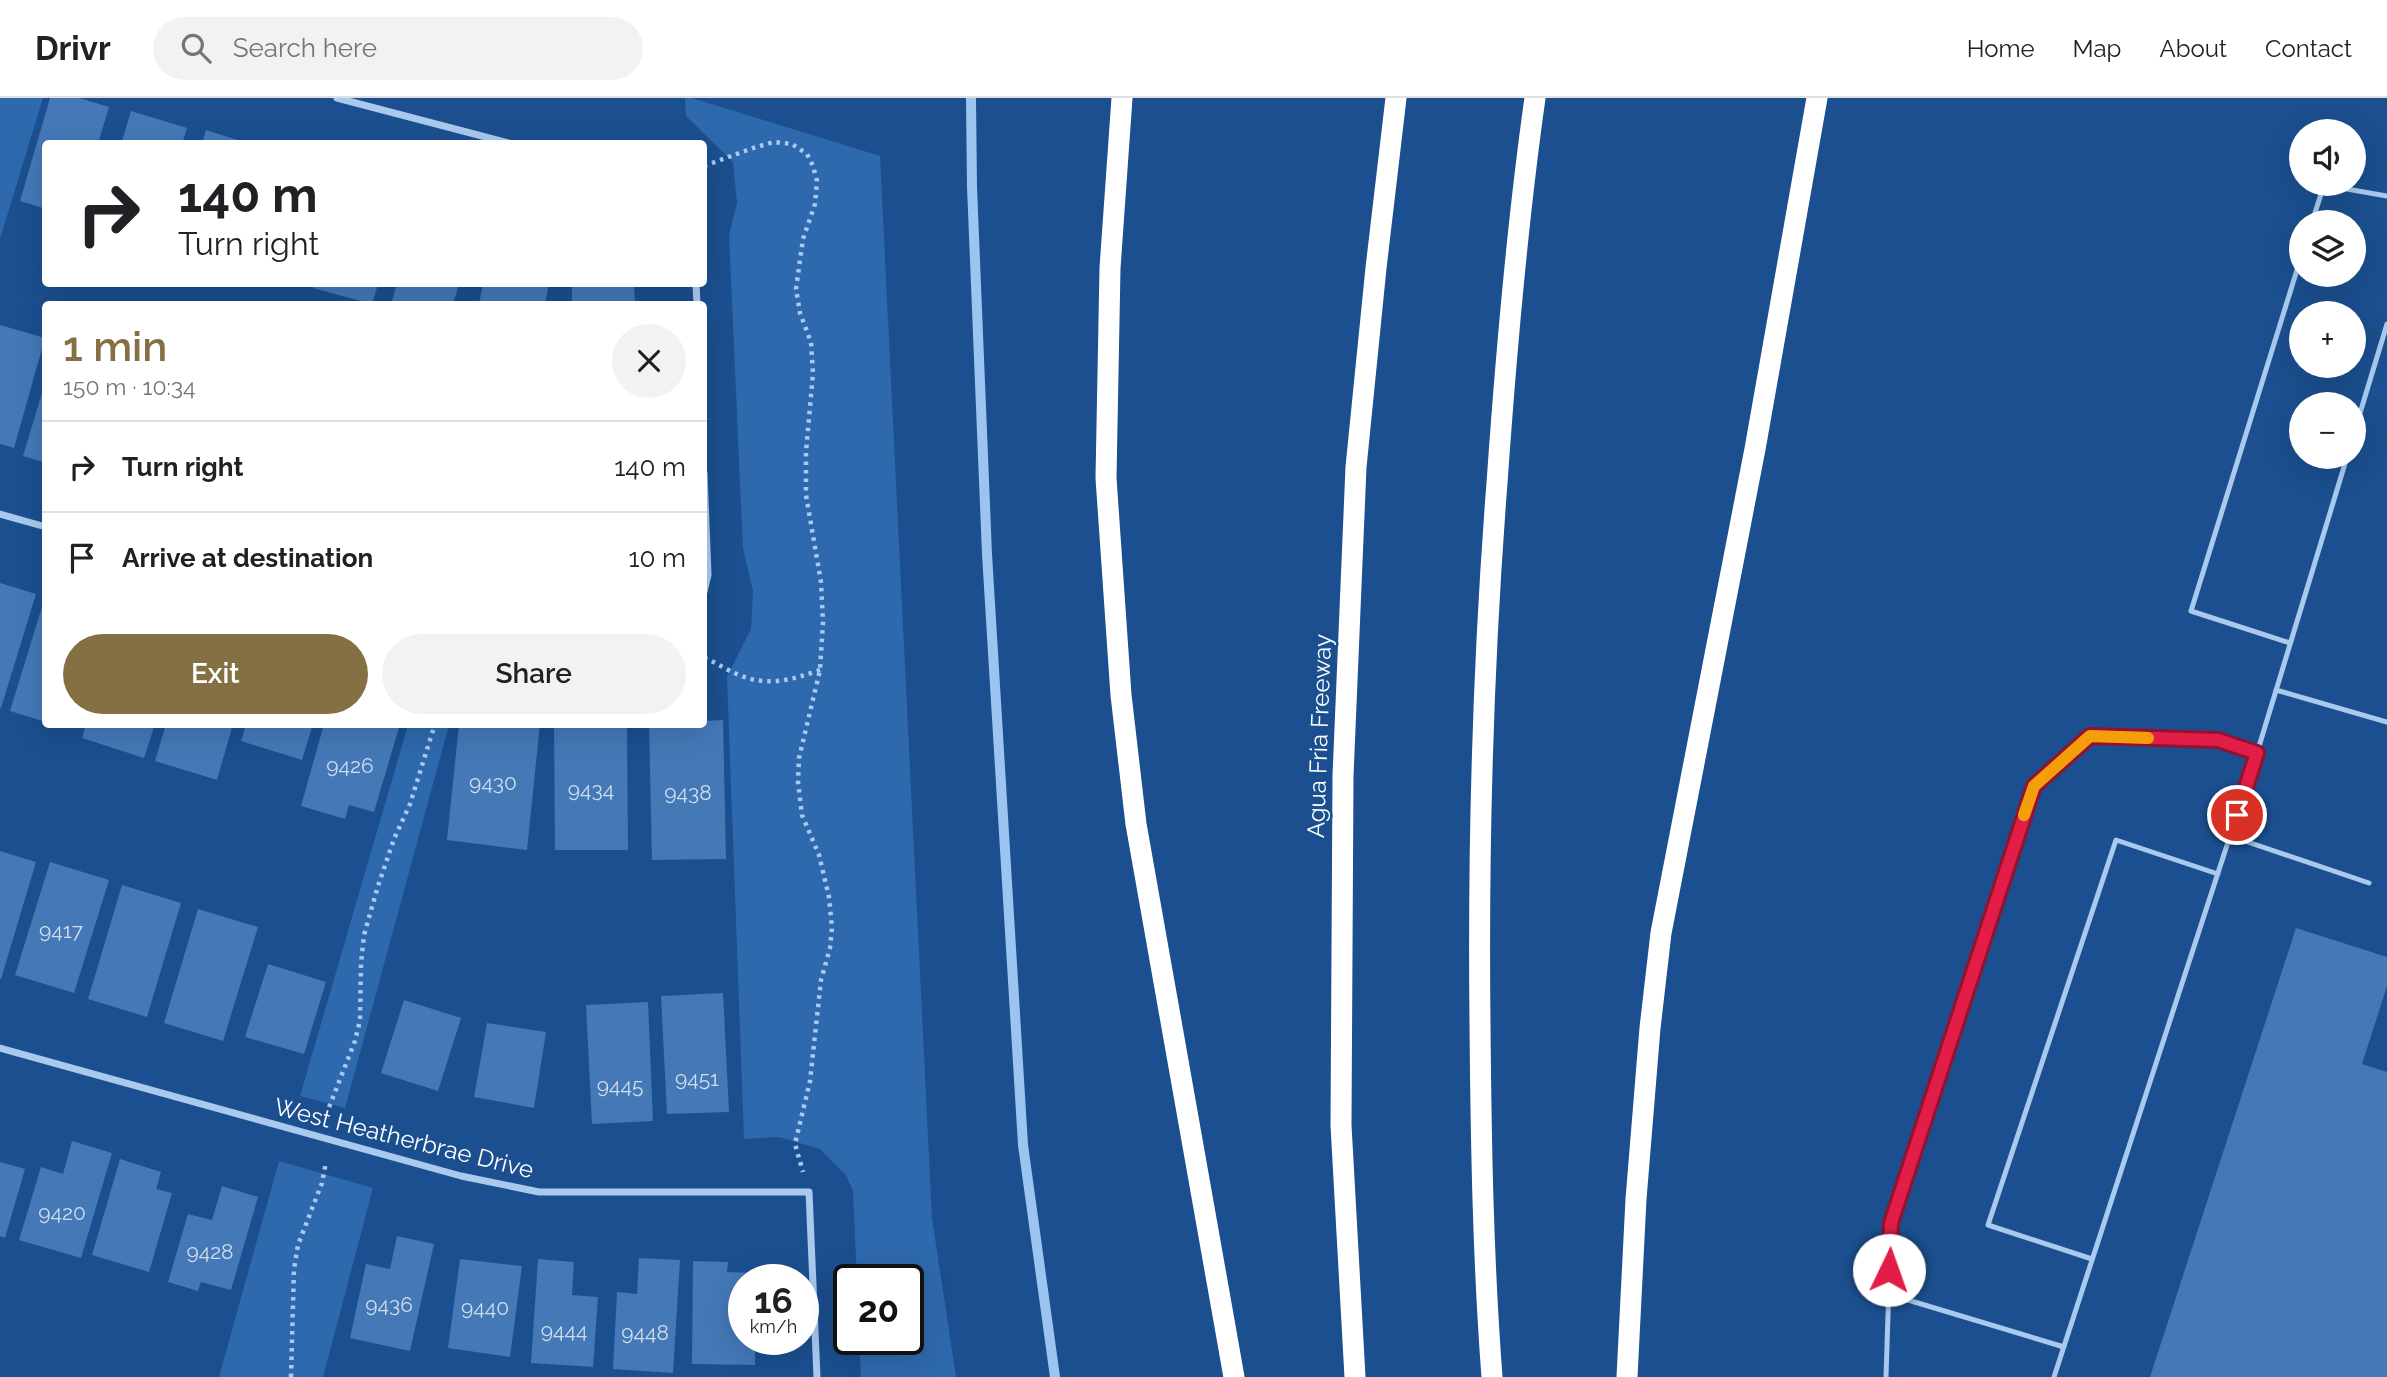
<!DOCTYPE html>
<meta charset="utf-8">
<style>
:root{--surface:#fff;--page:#f2f2f2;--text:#202124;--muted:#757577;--line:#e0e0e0;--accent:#847042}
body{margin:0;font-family:Raleway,sans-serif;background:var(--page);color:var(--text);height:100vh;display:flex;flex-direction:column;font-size:26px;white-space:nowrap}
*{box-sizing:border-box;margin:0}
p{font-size:23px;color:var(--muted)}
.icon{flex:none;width:38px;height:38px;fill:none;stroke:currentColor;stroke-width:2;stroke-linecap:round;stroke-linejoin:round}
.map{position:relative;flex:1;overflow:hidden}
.sheet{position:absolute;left:42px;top:203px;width:665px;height:427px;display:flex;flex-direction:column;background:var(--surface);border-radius:7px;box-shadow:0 7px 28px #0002}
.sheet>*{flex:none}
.guide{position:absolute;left:42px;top:42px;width:665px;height:147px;border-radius:7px;box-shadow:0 7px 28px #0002;background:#fff;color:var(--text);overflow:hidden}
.buttons{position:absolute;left:2289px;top:21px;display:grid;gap:14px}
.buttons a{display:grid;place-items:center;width:77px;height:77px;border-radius:50%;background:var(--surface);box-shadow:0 7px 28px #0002;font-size:35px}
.speed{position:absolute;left:728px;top:1166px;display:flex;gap:14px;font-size:35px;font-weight:700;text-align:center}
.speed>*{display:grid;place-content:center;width:91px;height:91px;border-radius:50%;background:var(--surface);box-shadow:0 7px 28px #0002;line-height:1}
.speed small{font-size:18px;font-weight:400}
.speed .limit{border:4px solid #111;border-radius:10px;background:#fff;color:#111}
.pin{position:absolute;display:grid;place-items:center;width:60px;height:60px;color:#fff;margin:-30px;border:4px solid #fff;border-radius:50%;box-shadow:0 2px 7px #0007}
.me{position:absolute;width:77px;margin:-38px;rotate:3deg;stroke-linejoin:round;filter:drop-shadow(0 0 5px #0008)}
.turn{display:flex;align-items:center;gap:24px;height:147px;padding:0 21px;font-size:32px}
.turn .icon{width:91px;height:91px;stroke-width:2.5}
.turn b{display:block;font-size:49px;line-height:60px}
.round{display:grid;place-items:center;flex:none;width:74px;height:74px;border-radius:37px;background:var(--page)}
.overview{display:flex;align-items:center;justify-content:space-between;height:119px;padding:0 21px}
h1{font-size:42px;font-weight:600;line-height:52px;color:var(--accent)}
.action{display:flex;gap:14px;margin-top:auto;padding:14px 21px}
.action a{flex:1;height:80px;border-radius:42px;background:var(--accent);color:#fff;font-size:28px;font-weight:600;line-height:80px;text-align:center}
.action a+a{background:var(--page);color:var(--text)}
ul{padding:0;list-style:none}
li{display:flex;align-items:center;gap:21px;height:91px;padding:0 21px;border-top:2px solid var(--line)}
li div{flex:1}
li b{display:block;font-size:26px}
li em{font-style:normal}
header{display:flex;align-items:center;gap:42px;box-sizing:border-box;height:98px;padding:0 35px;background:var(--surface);border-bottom:2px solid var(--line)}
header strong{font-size:33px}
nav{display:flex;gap:38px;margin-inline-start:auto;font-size:24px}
.search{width:490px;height:63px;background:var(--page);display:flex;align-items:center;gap:18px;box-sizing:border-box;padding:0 24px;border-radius:38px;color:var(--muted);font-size:26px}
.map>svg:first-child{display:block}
</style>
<header>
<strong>Drivr</strong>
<div class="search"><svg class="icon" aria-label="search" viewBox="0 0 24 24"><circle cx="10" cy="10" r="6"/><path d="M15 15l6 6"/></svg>Search here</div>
<nav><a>Home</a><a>Map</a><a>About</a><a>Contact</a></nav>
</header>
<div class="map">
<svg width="2387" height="1279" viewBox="0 0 2387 1279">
<rect width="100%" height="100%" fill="#1b4f8f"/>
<!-- green -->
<path fill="#2e69ad" d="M0,0H43L0,141Z
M685,0H692L880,58L932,1120L956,1279H861L859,1241H908V1181H857L853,1093L846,1077L820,1051L779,1039L744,1041L727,579L751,531L753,493L743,450L729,137L737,105L733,64L686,18Z
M408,627H449L345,1010L300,998Z
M279,1063L373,1090L323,1279H219Z"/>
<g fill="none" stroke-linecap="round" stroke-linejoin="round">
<!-- stream -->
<path stroke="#9cc4f0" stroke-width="10" d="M971,0L972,89L987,456L1023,1047L1055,1279"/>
</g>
<!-- building -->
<path fill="#4478b7" d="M50,0H79L109,9L98,46H46V111L20,103Z
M131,13L187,30L182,46H121Z
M206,32L247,45V46H202Z
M314,186H378L372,206L313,190Z
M397,186H459L453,206H391Z
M483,186H549L545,206H479Z
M572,186H634L635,206H572Z
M0,227L45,240L14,350L0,346Z
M45,285H46V365L23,358Z
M0,485L36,496L1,610H0Z
M45,499H46V624L10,613Z
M723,622L726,761L652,762L649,626H704V623Z
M86,626H155L144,660L82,640Z
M166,626H233L217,682L155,663Z
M246,626H313L302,662L241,643Z
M324,626H400L374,714L349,707L345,721L301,708Z
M459,626H540L527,752L447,742Z
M554,626H593V630H627L628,752H555Z
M0,753L36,764L1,881H0Z
M50,764L109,782L74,895L15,877Z
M122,787L181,805L147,919L88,901Z
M198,811L258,829L223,943L164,925Z
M2296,830L2387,859V888L2362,966L2387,974V1279H2150Z
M268,866L326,884L304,956L245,939Z
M723,895L729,1014L667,1016L661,898Z
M404,902L461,920L438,993L381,975Z
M648,904L653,1023L592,1026L586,907Z
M487,925L546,934L534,1010L474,999Z
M72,1043L112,1055L81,1160L19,1142L41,1069L63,1076Z
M120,1061L161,1074L156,1091L172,1095L149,1174L92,1157Z
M0,1064L25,1071L5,1140L0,1138Z
M222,1088L258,1099L231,1192L201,1184L198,1193L168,1184L188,1116L212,1122Z
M397,1138L434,1146L410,1253L350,1240L366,1166L390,1171Z
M639,1160L680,1162L673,1275L613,1271L617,1194L637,1196Z
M460,1161L522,1168L510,1259L448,1250Z
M538,1161L574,1164L572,1197L598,1199L593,1269L531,1265Z
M693,1163L728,1164L727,1174L756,1175V1181H744V1241H755V1267L692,1266Z"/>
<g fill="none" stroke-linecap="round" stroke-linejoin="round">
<!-- path -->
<path stroke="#a9c9ee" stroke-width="4.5" stroke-dasharray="3.5 5" stroke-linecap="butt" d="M704,68L753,50L774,44L792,46L807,56L813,68L817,83L815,106L803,141L796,191L800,215L811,244L813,275L806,354V397L821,484L823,524L820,572L799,660L798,684L802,717L819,757L829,799L832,830L830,850L821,882L810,983L795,1046L803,1074
M704,560C716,564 726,572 739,577C768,589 791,582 820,572
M326,1017L355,943L360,922L361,865L364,837L378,788L394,741L410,706L435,626
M291,1279L294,1171L298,1147L322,1085L326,1064"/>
<!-- lane -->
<path stroke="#a9c9ee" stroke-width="5" d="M2312,124L2324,87L2387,98
M2354,335L2387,226
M2290,545L2191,513L2301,159
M2276,592L2387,624
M2257,655L2347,359
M2230,738L2369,785
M2092,1161L1988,1127L2116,742L2218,776
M1888,1196L2064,1249
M1886,1279L1891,1125L2034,688L2090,638L2218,642L2257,655L2054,1279"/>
<!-- street -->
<path stroke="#a9c9ee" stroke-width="7" d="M337,0L512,46
M696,186L697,206
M704,375L708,477L704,494
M0,416L46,429
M0,950L461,1078L539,1094H809L817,1279"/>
<!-- highway -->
<path stroke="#fff" stroke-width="21" d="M1122,0L1110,170L1106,380L1121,597L1136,726L1234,1279
M1355,1279L1341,1027L1343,678L1356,369L1376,170L1396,0
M1492,1279C1483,1161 1481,1043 1480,925C1478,745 1483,564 1497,385C1506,256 1517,127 1535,0
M1627,1279L1636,1101L1650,930L1661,835L1755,351L1817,0"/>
</g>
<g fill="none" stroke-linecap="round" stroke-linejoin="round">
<defs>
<path id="route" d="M1889,1172L1891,1125L2034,688L2090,638L2218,642L2257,655L2237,717"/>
</defs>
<!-- route casing -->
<use href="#route" stroke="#92132f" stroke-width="18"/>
<!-- route -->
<use href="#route" stroke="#e11d48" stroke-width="12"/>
<!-- slow -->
<path stroke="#f59e0b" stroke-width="12" d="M2024,717L2034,688L2090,638L2148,640"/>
</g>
<g text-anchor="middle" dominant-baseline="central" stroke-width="5" stroke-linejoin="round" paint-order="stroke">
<!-- number labels -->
<g font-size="21" fill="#d0dded">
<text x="350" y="667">9426</text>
<text x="493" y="684">9430</text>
<text x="591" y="691">9434</text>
<text x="688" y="694">9438</text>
<text x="61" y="832">9417</text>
<text x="697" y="980">9451</text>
<text x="620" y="987">9445</text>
<text x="62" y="1114">9420</text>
<text x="210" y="1153">9428</text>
<text x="389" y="1206">9436</text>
<text x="485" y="1209">9440</text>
<text x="564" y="1232">9444</text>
<text x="645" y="1234">9448</text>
</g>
<!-- street labels -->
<g font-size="24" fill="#fff" stroke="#1b4f8f">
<text transform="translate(1319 638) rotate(-88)">Agua Fria Freeway</text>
<text transform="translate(404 1040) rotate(14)">West Heatherbrae Drive</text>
</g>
</g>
</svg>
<div class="buttons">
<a><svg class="icon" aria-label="sound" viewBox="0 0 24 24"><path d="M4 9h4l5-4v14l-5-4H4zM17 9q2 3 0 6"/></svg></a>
<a><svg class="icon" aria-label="layers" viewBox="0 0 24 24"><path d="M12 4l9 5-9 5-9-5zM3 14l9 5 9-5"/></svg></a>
<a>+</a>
<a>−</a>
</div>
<div class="speed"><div>16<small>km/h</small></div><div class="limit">20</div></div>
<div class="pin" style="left:2237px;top:717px;background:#d93025"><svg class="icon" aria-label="arrive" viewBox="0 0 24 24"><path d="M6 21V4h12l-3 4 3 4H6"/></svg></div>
<svg class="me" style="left:1889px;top:1172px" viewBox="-20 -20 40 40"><circle r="19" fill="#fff"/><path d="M0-13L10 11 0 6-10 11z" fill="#e11d48"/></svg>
<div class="guide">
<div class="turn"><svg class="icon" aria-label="right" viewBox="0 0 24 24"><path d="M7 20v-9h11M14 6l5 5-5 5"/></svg><div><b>140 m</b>Turn right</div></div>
</div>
<section class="sheet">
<div class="overview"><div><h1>1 min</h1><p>150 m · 10:34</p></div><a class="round"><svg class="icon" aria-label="close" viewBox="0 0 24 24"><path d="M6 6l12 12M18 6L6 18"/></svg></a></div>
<ul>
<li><svg class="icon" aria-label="right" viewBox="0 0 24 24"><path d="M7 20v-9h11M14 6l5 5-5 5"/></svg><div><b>Turn right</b></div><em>140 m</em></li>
<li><svg class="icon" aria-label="arrive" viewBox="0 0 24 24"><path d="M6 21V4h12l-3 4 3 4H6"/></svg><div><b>Arrive at destination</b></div><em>10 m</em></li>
</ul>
<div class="action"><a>Exit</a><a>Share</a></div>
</section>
</div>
